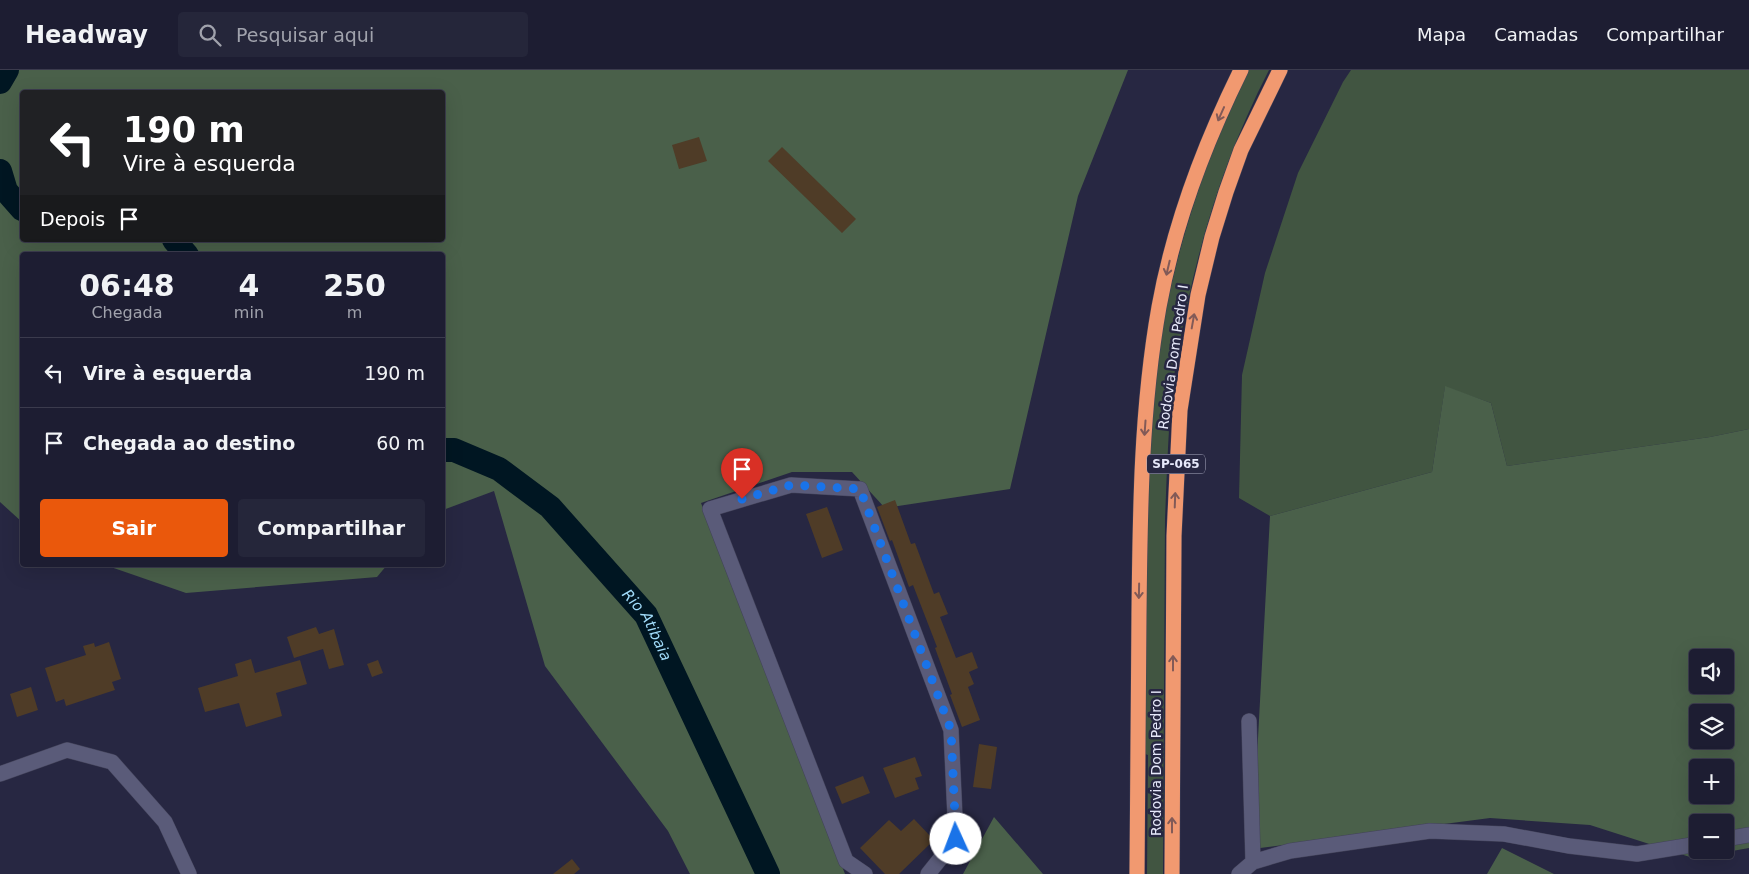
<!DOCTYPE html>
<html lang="pt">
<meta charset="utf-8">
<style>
:root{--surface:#1d1d32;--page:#25263a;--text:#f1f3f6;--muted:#a0a2ac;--line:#3b3b4d;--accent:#ea580c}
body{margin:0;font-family:"DejaVu Sans",sans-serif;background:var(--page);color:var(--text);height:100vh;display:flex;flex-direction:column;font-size:19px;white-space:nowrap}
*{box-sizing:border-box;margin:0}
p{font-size:16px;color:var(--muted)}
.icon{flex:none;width:28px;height:28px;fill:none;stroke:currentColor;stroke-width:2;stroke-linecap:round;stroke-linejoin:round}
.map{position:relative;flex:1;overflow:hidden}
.drawer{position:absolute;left:20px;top:182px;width:425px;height:315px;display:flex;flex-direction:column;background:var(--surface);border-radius:5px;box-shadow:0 5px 20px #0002,0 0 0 1px var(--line)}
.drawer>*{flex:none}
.banner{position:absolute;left:20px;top:20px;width:425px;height:152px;border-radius:5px;box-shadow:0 5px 20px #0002,0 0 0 1px var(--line);background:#202124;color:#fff;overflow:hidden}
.fabs{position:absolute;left:1689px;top:579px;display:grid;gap:10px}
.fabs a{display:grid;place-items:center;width:45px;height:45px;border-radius:5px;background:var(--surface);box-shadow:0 5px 20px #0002,0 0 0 1px var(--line);font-size:25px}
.pin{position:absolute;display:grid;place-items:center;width:42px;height:42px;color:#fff;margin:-51px -21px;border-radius:50% 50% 50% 0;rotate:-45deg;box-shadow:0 0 5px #0007}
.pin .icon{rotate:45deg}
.me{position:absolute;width:55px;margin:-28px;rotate:358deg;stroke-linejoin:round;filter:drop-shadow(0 0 4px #0008)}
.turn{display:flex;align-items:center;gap:18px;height:105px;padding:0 20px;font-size:22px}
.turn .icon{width:65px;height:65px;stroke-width:2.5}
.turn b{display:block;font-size:35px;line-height:42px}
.then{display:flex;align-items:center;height:48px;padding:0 20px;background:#0003;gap:10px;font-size:19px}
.eta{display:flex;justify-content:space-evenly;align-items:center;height:85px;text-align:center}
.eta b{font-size:30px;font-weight:600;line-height:35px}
.primary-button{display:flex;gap:10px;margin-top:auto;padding:10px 20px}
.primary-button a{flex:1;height:58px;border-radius:5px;background:var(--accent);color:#fff;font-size:20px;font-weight:600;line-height:58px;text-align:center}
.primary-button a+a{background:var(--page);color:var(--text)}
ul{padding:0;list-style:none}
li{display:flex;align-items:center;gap:15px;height:70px;padding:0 20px;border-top:1px solid var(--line)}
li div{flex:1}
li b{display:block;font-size:19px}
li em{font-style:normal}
header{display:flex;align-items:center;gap:30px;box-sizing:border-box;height:70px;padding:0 25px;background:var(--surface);border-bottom:1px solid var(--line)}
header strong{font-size:24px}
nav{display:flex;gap:28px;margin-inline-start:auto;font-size:18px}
.search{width:350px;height:45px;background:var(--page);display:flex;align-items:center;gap:12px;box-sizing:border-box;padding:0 18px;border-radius:5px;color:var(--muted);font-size:19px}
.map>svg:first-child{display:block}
</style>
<header>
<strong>Headway</strong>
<div class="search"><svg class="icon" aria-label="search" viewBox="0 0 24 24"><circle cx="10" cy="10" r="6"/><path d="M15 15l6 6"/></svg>Pesquisar aqui</div>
<nav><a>Mapa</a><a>Camadas</a><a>Compartilhar</a></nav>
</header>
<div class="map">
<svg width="1749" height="804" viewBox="0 0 1749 804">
<rect width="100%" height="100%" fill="#272742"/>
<!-- green -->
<path fill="#415541" d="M1248,0H1269C1231,74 1205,151 1188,231C1182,258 1177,286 1173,313C1168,358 1167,404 1165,449L1163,804H1147L1148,685L1145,684C1146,619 1146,553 1147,488C1147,414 1149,338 1161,265C1173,197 1193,130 1218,66C1227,43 1238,22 1248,0Z
M1351,0H1749V359L1710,367L1507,396L1491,333L1445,317L1432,402L1270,446L1239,428L1242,305L1265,203L1298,103L1343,12Z"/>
<!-- forest -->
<path fill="#4a604a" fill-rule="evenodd" d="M0,0H1128L1078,126L1010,419L885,438L852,402H792L701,433L845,804H690L668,761L545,596L494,421L443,440L442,185H22V452L0,432ZM22,22H442V170H22Z
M1445,316L1491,333L1507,396L1710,367L1749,359V778L1693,788L1590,755L1490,748L1252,779L1270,446L1432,402ZM1698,588H1725V615H1698ZM1698,642H1725V670H1698ZM1698,698H1725V725H1698ZM1698,752H1725V780H1698Z
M105,495H387L377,507L186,523Z
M994,747L1043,804H963Z
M1502,778L1554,804H1487Z"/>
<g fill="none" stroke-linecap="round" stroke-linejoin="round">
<!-- river -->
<g stroke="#001622" stroke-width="24">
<path d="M0,12L7,0"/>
<path d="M0,101L6,121L22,139"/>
<path d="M174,170L187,185"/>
<path id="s1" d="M442,380H454L499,399L550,437L646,545L768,804"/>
</g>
</g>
<!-- building -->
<path fill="#4f3c27" d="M699,67L707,91L679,99L672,75Z
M782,77L856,149L842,163L768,91Z
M895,430L911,474L915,473L934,524L939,522L948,544L940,547L956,588L972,582L978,598L969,602L974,614L968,617L980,650L962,657L950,625L952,624L935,578L937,577L913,515L909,517L892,470L890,471L877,437Z
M827,437L843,480L822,488L806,444Z
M316,557L319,564L334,559L344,595L329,599L323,579L294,588L287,567Z
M109,572L121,609L112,612L115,620L66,636L64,629L56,632L45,598L86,585L83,576L94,573L95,577Z
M251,589L255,603L300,590L307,614L276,623L282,646L246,657L239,633L205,642L198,618L238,606L235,594Z
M378,590L383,603L372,607L367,594Z
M31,617L38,640L17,647L10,624Z
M979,674L997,677L991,719L973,717Z
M915,687L922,706L915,708L919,719L895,728L883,698Z
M863,706L870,723L842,734L835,717Z
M914,749L934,770L899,804H885L860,778L889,750L901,761Z
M572,789L580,799L574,804H553Z"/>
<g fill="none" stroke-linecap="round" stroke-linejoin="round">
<defs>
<path id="minor" d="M1249,651L1253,792
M0,704L67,680L112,692L165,752L189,804
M1725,769L1749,765
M865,804L846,791L710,439L791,415L860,419L951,660L956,769L928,804
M1239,804L1253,792L1290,781L1430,761L1504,764L1569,776L1637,784L1698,774"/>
<path id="highway" d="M1137,804C1138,718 1138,631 1139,545C1140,442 1141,338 1159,237C1174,154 1204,75 1241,0
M1172,804L1174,466L1180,340L1198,225L1212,167L1226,122L1241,80L1280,0"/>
</defs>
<!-- minor casing -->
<use href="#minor" stroke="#43435a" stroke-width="16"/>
<!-- highway casing -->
<use href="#highway" stroke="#43435a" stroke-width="16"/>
<!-- minor -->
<use href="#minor" stroke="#5a5b79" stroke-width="15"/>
<!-- highway -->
<use href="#highway" stroke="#f19970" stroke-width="15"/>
</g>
<!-- one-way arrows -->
<defs><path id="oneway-shaft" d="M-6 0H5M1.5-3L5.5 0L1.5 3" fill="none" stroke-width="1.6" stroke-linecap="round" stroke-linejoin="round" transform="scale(1.25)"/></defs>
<g stroke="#825a57">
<use href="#oneway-shaft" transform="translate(1221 44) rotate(114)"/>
<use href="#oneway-shaft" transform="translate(1168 198) rotate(103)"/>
<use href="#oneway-shaft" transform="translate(1193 251) rotate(-80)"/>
<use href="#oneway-shaft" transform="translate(1145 358) rotate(94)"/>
<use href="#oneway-shaft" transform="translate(1175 430) rotate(-88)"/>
<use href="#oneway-shaft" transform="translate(1139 521) rotate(91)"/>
<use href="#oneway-shaft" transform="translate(1173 593) rotate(-90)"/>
<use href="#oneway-shaft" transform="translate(1172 755) rotate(-90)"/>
</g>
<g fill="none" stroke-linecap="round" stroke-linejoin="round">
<!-- route -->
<path stroke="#1a73e8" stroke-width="9" stroke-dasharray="0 16.2" d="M742,429L791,415L860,419L951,660L956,769"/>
</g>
<g text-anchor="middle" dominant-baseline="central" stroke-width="5" stroke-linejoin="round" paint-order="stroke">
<!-- shield labels -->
<rect fill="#272742" stroke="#adaec3" stroke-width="1" x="1147" y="384.5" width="58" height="19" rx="4"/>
<g font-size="12" font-weight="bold" fill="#e6e8fa">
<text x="1176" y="394">SP-065</text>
</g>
<!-- street labels -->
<g font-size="14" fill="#e6e8fa" stroke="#272742">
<text transform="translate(1173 287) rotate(-82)">Rodovia Dom Pedro I</text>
<text transform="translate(1156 693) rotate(-90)">Rodovia Dom Pedro I</text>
</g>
<!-- water labels -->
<g font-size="15" font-style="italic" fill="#a0dbf9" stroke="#272742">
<text stroke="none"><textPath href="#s1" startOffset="278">Rio Atibaia</textPath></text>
</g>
</g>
</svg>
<div class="fabs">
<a><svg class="icon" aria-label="sound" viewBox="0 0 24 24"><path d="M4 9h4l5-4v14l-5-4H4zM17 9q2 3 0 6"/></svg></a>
<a><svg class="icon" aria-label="layers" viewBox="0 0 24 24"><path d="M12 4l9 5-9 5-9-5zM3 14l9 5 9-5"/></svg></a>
<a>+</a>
<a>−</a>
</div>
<div class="pin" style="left:742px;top:429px;background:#d93025"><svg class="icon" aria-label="arrive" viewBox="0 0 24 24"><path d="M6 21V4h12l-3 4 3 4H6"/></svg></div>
<svg class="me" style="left:956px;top:769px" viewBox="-20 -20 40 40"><circle r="19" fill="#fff"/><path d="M0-13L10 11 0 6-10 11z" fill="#1a73e8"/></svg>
<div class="banner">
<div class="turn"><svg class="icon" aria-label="left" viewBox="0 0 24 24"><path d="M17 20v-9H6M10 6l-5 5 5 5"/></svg><div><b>190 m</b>Vire à esquerda</div></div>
<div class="then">Depois<svg class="icon" aria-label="arrive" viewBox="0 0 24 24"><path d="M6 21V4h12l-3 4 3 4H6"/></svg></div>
</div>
<section class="drawer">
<div class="eta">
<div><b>06:48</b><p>Chegada</p></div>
<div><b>4</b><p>min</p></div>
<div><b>250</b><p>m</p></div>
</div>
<ul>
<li><svg class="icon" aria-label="left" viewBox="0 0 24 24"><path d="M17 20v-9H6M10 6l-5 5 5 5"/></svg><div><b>Vire à esquerda</b></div><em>190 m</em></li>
<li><svg class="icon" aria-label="arrive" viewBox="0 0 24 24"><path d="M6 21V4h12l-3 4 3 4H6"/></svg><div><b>Chegada ao destino</b></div><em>60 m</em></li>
</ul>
<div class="primary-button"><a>Sair</a><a>Compartilhar</a></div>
</section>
</div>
